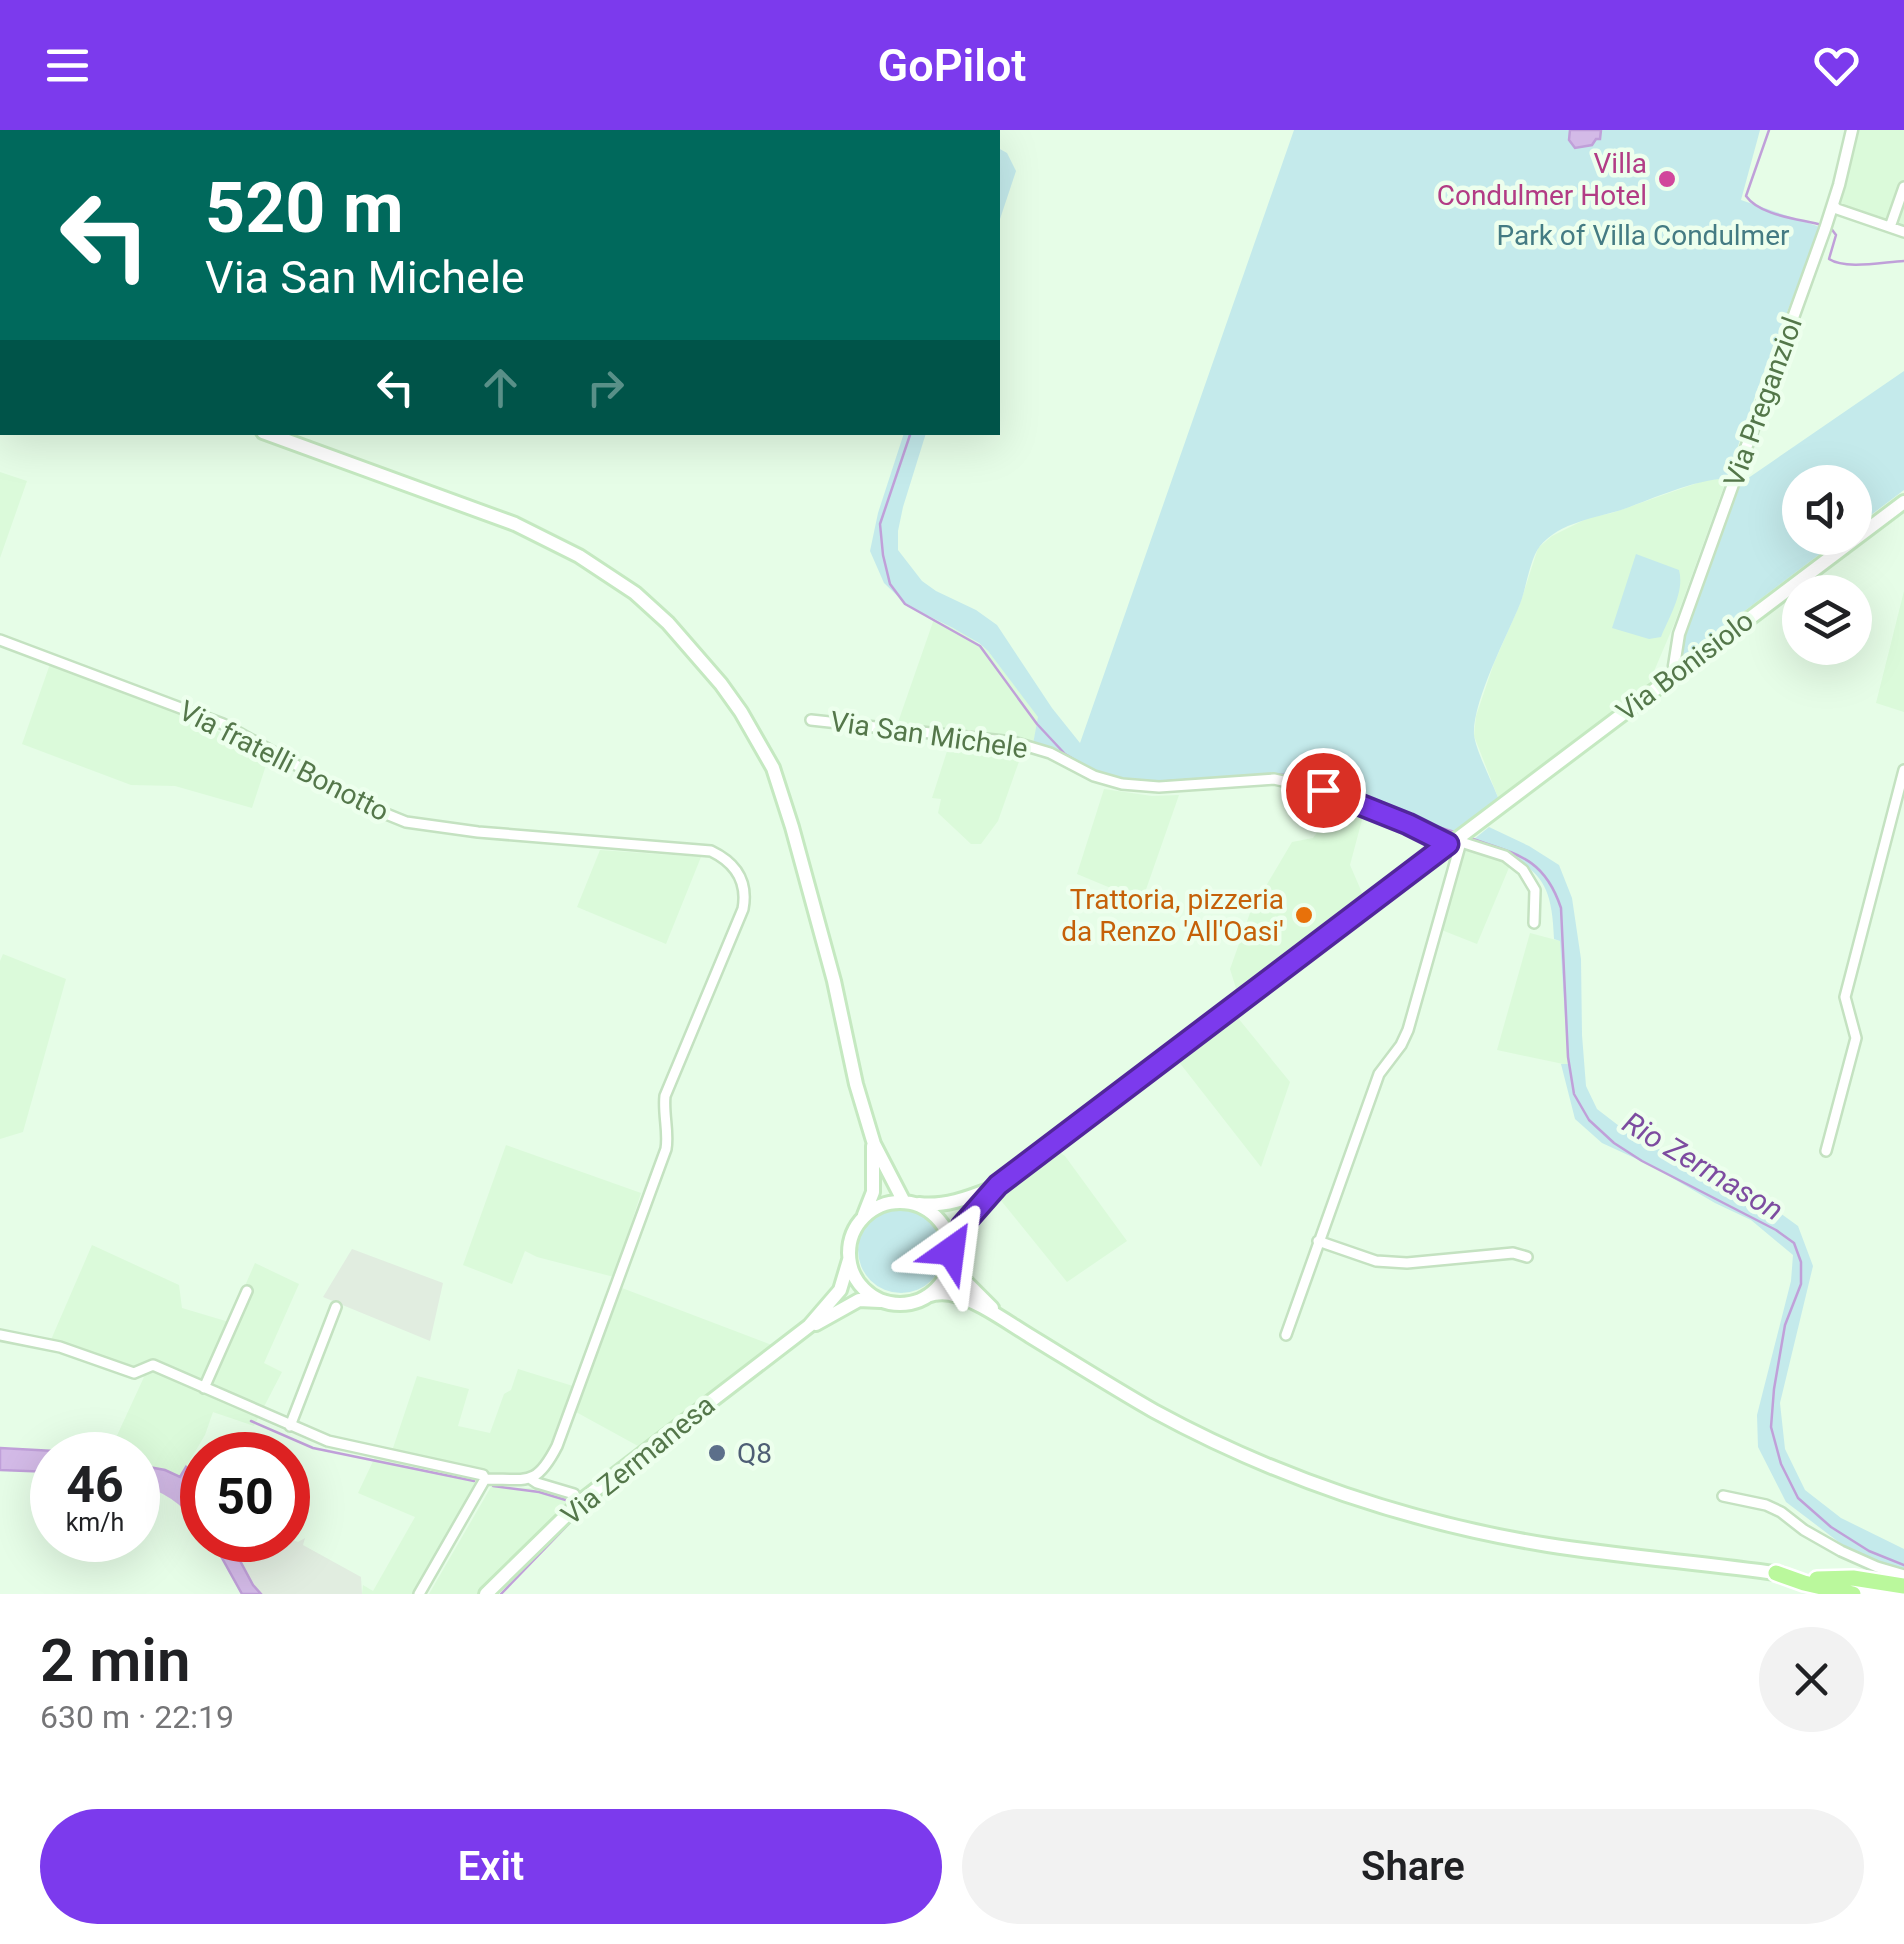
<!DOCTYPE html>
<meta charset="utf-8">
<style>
:root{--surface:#fff;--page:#f2f2f2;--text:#202124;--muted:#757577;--accent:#7c3aed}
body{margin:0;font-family:Roboto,sans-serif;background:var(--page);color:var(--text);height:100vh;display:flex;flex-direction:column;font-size:38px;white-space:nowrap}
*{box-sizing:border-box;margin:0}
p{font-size:32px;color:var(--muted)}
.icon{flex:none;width:55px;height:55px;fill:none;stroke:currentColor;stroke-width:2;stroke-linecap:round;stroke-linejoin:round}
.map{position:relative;height:1464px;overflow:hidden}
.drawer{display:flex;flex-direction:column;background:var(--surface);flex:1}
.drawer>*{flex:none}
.guide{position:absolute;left:0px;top:0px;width:1000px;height:305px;box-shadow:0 10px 40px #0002;background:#00695c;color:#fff;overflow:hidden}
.controls{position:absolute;left:1782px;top:335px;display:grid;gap:20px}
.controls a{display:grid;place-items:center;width:90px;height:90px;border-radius:50%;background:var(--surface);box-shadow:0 10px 40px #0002;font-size:50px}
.speed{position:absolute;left:30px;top:1302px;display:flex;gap:20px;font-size:50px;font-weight:700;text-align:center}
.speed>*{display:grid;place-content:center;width:130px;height:130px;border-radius:50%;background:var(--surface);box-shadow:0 10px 40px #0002;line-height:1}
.speed small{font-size:25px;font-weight:400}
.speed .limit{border:15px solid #d22;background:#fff;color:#111}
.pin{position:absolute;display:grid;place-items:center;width:85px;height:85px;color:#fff;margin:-42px;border:5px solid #fff;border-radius:50%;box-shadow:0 2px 10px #0007}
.me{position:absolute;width:110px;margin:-55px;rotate:31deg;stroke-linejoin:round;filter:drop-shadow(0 0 8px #0008)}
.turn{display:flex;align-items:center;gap:35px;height:210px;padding:0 40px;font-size:45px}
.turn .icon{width:130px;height:130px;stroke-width:2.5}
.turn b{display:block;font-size:70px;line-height:85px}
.lanes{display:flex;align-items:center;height:95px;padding:0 40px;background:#0003;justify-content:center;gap:50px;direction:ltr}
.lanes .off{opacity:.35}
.round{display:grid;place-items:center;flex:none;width:105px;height:105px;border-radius:52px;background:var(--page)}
.head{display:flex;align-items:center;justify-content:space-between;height:170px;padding:0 40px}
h1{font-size:60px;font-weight:600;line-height:75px}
.primary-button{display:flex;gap:20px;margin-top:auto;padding:20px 40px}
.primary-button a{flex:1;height:115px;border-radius:60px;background:var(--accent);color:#fff;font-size:40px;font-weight:600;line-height:115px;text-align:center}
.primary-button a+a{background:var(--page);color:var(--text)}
header{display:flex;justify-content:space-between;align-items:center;height:130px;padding:0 40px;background:var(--accent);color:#fff;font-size:45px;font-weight:600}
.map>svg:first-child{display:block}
</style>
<header><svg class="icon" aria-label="menu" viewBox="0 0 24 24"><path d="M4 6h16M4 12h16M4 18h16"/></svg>GoPilot<svg class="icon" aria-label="heart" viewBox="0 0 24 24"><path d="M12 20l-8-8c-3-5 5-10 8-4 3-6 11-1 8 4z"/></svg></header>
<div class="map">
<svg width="1904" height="1464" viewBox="0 0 1904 1464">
<rect width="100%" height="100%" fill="#e6fde7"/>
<!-- residential -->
<path fill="#dbfada" d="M1856,0H1904V99L1839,75Z
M0,342L27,351L0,428Z
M1727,348L1675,492L1649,553L1499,670L1474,606L1476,586L1494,533L1520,474L1538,418L1552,406L1588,388L1612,383L1706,350Z
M1904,461V582L1876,573Z
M934,489L967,505L988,521L1039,587L1033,614L896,598Z
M50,534L194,588L268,629L252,678L175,656L131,655L22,614Z
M949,615L1022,623L998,691L981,714H971L938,683L941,669L932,668Z
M1104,659L1152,666L1179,665L1142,771L1077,744Z
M1336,676L1363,686L1350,735L1366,772L1239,868L1230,839L1250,783L1292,712L1313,708Z
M1473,710L1513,728L1477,814L1439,799L1468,713Z
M600,720L701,727L666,814L577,777Z
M1530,803L1560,811L1568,935L1497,920Z
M3,824L66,849L23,1002L0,1009V831Z
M1238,888L1290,952L1261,1037L1179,932Z
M506,1015L641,1063L614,1147L537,1127L525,1121L512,1154L463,1135Z
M1059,1022L1065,1026L1127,1111L1067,1152L999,1068Z
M92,1115L179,1155L182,1178L229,1192L255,1133L299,1154L264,1233L282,1242L254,1296L213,1282L205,1305L180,1347L148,1335H138V1325H108L144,1247L50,1212Z
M622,1158L777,1217L638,1316L576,1282Z
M518,1239L573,1256L547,1322L530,1346L487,1345L415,1464H362L363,1455L373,1461L415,1387L358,1363L375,1327L389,1330L417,1246L469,1259L458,1296L490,1303L504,1264L511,1260Z
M491,1357L532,1358L557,1364L573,1372L480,1464H429Z"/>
<!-- industrial -->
<path fill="#e1ede0" d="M352,1119L443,1153L430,1211L323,1167Z
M288,1408L298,1412L305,1408L303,1415L361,1447L362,1464H261L253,1455L230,1412L231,1410H288Z"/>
<!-- green -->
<path fill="#c4eaeb" d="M1294,0H1760L1741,70L1820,97L1760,252L1727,348C1691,351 1657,367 1624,379C1596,388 1560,392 1540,416C1530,428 1526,459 1520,474C1507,506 1472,572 1474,605C1476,621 1493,654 1499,670L1450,709C1422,695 1393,685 1365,674C1339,663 1313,650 1285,646C1243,640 1198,653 1155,654C1111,654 1071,632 1033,614L1038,587L988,521L979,513L953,498L908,476L884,453L870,421L878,383L904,303H926L903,377L898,401V420L922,451L936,461L976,480L997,495L1052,578L1080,613Z
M998,18L1007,23L1016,41L998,95Z
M1904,241V360L1855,397V352H1800V408H1841L1681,529L1682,516L1741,353Z
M1636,424L1679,440C1685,462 1669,487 1661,507L1649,509L1612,498Z
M1489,697L1529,716L1559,735L1572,768L1581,829L1582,905L1586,956L1597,979L1623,999L1668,1024L1746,1058L1798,1096L1813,1136L1780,1273L1785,1319L1805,1360L1841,1388L1904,1419V1442L1873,1433L1840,1413L1786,1372L1758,1317L1757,1285L1791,1151L1793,1125L1751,1090L1715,1073L1652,1036L1602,1013L1575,989L1561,934H1568L1560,811L1554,809C1552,738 1531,737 1473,710Z
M858 1120a43 43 0 1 1 86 0a43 43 0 1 1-86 0Z"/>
<!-- water -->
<path fill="#d3bae7" stroke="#c0a0d9" stroke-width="2.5" d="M1570,0H1601L1600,9H1596L1592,15L1575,18L1569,10Z
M0,1318L109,1324L52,1325V1342L0,1340Z
M138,1335L165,1340L180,1347L186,1337L202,1360V1395C183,1365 174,1353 138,1348Z
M212,1410H231L230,1412L253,1455L261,1464H242Z"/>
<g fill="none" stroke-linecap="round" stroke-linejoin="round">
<!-- stream -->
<path stroke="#c0a0d9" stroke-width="2.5" d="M891,0L897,2
M1769,0L1746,66C1760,86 1800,89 1822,95
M998,45V58
M1830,97L1836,105L1829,129C1846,140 1883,132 1904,131
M911,302L880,394L883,425L890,454L905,474L980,516L1037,594L1065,624L1088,638
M1274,645C1300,644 1325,645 1348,659C1358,664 1367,671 1378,676
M1154,652L1236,647
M1404,687L1458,703
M1470,708C1516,724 1544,727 1561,778L1568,927L1574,964L1589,990L1614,1013L1642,1031L1776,1100L1794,1113L1801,1132V1154L1785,1195L1774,1259L1771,1297L1781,1334L1798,1368L1831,1397L1869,1421L1904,1435
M251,1291L313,1318L474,1351
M493,1356L539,1362L569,1371
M501,1464L581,1381"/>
<!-- river -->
<path stroke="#d3bae7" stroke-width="15" d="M138,1346C163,1353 187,1367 202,1389"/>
<defs>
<path id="minor" d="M70,0L77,2
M1833,75L1837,79L1904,102
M1890,97L1904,57
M0,510L223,594L314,645L359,673L406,692L478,702L711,721C736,733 748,752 743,779L665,966C663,984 669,1002 666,1019L557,1316C536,1357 528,1349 485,1349L419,1464
M811,590L1013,612L1050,623L1094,646L1122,654L1159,657L1274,649L1323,660L1408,693L1448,714L1461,712L1505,726L1523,740L1535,760L1534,793
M1826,1021L1856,908L1845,867L1904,640
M1318,1111L1376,1131L1407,1133L1513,1123L1527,1127
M0,1205L60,1217L134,1243L153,1235L328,1311L483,1345L485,1349
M1286,1205L1379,944L1401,915L1408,900L1461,712
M204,1258L247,1161
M290,1296L336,1177
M531,1349L537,1353L574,1364
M1723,1366L1766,1375L1781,1382L1804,1400L1841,1421L1877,1437L1904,1445"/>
<path id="tertiary" d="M1678,541L1674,536L1679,504L1825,99L1839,55L1852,0"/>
<path id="secondary" d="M0,206H2
M263,302L515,394L579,426L635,463L668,493L721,554L741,582L773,638L792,697L834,851L856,954L874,1014L904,1072
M849 1123a51 51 0 1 1 102 0a51 51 0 1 1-102 0Z
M919,1074C944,1077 968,1068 991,1059
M864,1085L873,1062V1016
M951,1121L962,1096L998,1055L1904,372
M951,1129L962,1148L992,1178
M927,1166C935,1163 941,1162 950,1164C976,1169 1007,1192 1030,1206C1071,1231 1112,1257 1154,1281C1275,1347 1411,1393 1548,1415C1625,1427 1704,1433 1782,1444
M816,1194L859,1170L880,1171
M1841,1453L1890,1464
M486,1464L581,1371L809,1196L840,1160L849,1130"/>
<path id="motorway" d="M1776,1443L1804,1453L1853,1464
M1817,1449L1853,1448L1904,1456"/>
</defs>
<!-- minor casing -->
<use href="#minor" stroke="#c4e2c1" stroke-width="14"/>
<!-- tertiary casing -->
<use href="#tertiary" stroke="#c4e2c1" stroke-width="15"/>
<!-- secondary casing -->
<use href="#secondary" stroke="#c5e9c1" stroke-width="18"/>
<!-- motorway casing -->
<use href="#motorway" stroke="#fff" stroke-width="20"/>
<!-- minor -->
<use href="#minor" stroke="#fff" stroke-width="9"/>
<!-- tertiary -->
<use href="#tertiary" stroke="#fff" stroke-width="10"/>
<!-- secondary -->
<use href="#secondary" stroke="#fff" stroke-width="12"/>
<!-- motorway -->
<use href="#motorway" stroke="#baf89c" stroke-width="15"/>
</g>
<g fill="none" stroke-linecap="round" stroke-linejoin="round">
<defs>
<path id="route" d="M951,1121L962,1096L998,1055L1448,714L1408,694L1323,660"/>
</defs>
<!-- route casing -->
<use href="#route" stroke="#51269a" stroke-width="25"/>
<!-- route -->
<use href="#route" stroke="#7c3aed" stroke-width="18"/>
</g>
<!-- markers -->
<circle fill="#d1479c" stroke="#edffed" stroke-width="4" cx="1667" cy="49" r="10"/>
<circle fill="#e8710a" stroke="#edffed" stroke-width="4" cx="1304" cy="785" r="10"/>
<circle fill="#5c6f8a" stroke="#edffed" stroke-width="4" cx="717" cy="1323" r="10"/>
<g text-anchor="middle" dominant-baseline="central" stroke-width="9" stroke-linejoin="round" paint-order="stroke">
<!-- hotel labels -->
<g font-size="28" fill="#b23c85" stroke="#edffed" text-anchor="end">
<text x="1647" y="33">Villa<tspan x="1647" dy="32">Condulmer Hotel</tspan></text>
</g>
<!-- park labels -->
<g font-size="28" fill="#447b83" stroke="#edffed">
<text x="1643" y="105">Park of Villa Condulmer</text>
</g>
<!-- street labels -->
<g font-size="28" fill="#54774a" stroke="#edffed">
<text transform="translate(1763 272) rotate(-70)">Via Preganziol</text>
<text transform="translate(1685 536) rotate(-37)">Via Bonisiolo</text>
<text transform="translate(929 605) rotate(8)">Via San Michele</text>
<text transform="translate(284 631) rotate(27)">Via fratelli Bonotto</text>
<text transform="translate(638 1330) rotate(-39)">Via Zermanesa</text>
</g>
<!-- food labels -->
<g font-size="28" fill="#c56008" stroke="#edffed" text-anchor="end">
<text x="1284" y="769">Trattoria, pizzeria<tspan x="1284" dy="32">da Renzo 'All'Oasi'</tspan></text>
</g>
<!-- service labels -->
<g font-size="28" fill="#4e5e75" stroke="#edffed" text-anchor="start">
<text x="737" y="1323">Q8</text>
</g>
<!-- water labels -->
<g font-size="30" font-style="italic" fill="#7d4ca0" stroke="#edffed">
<text transform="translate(1703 1036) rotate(31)">Rio Zermason</text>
</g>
</g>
</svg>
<div class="controls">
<a><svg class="icon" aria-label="sound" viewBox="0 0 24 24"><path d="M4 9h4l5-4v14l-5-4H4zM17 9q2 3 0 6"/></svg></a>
<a><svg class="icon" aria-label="layers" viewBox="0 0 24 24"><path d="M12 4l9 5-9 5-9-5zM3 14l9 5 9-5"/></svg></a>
</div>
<div class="speed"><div>46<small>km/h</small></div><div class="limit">50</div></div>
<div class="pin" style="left:1323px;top:660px;background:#d93025"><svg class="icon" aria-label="arrive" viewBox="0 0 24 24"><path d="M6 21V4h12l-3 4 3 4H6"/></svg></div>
<svg class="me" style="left:951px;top:1121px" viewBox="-20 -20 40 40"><path d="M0-17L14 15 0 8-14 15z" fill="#7c3aed" stroke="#fff" stroke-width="4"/></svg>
<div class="guide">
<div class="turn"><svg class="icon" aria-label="left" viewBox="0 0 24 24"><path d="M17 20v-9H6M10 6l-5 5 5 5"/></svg><div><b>520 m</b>Via San Michele</div></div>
<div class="lanes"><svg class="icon" aria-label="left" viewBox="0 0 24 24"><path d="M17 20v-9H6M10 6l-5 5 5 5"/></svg><svg class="icon off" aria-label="ahead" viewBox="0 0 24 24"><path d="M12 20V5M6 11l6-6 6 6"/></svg><svg class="icon off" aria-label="right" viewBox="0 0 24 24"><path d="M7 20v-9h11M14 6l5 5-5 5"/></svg></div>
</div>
</div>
<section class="drawer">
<div class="head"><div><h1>2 min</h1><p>630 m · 22:19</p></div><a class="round"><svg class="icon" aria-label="close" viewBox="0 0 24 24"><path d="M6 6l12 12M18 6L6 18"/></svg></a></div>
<div class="primary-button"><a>Exit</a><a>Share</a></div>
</section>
